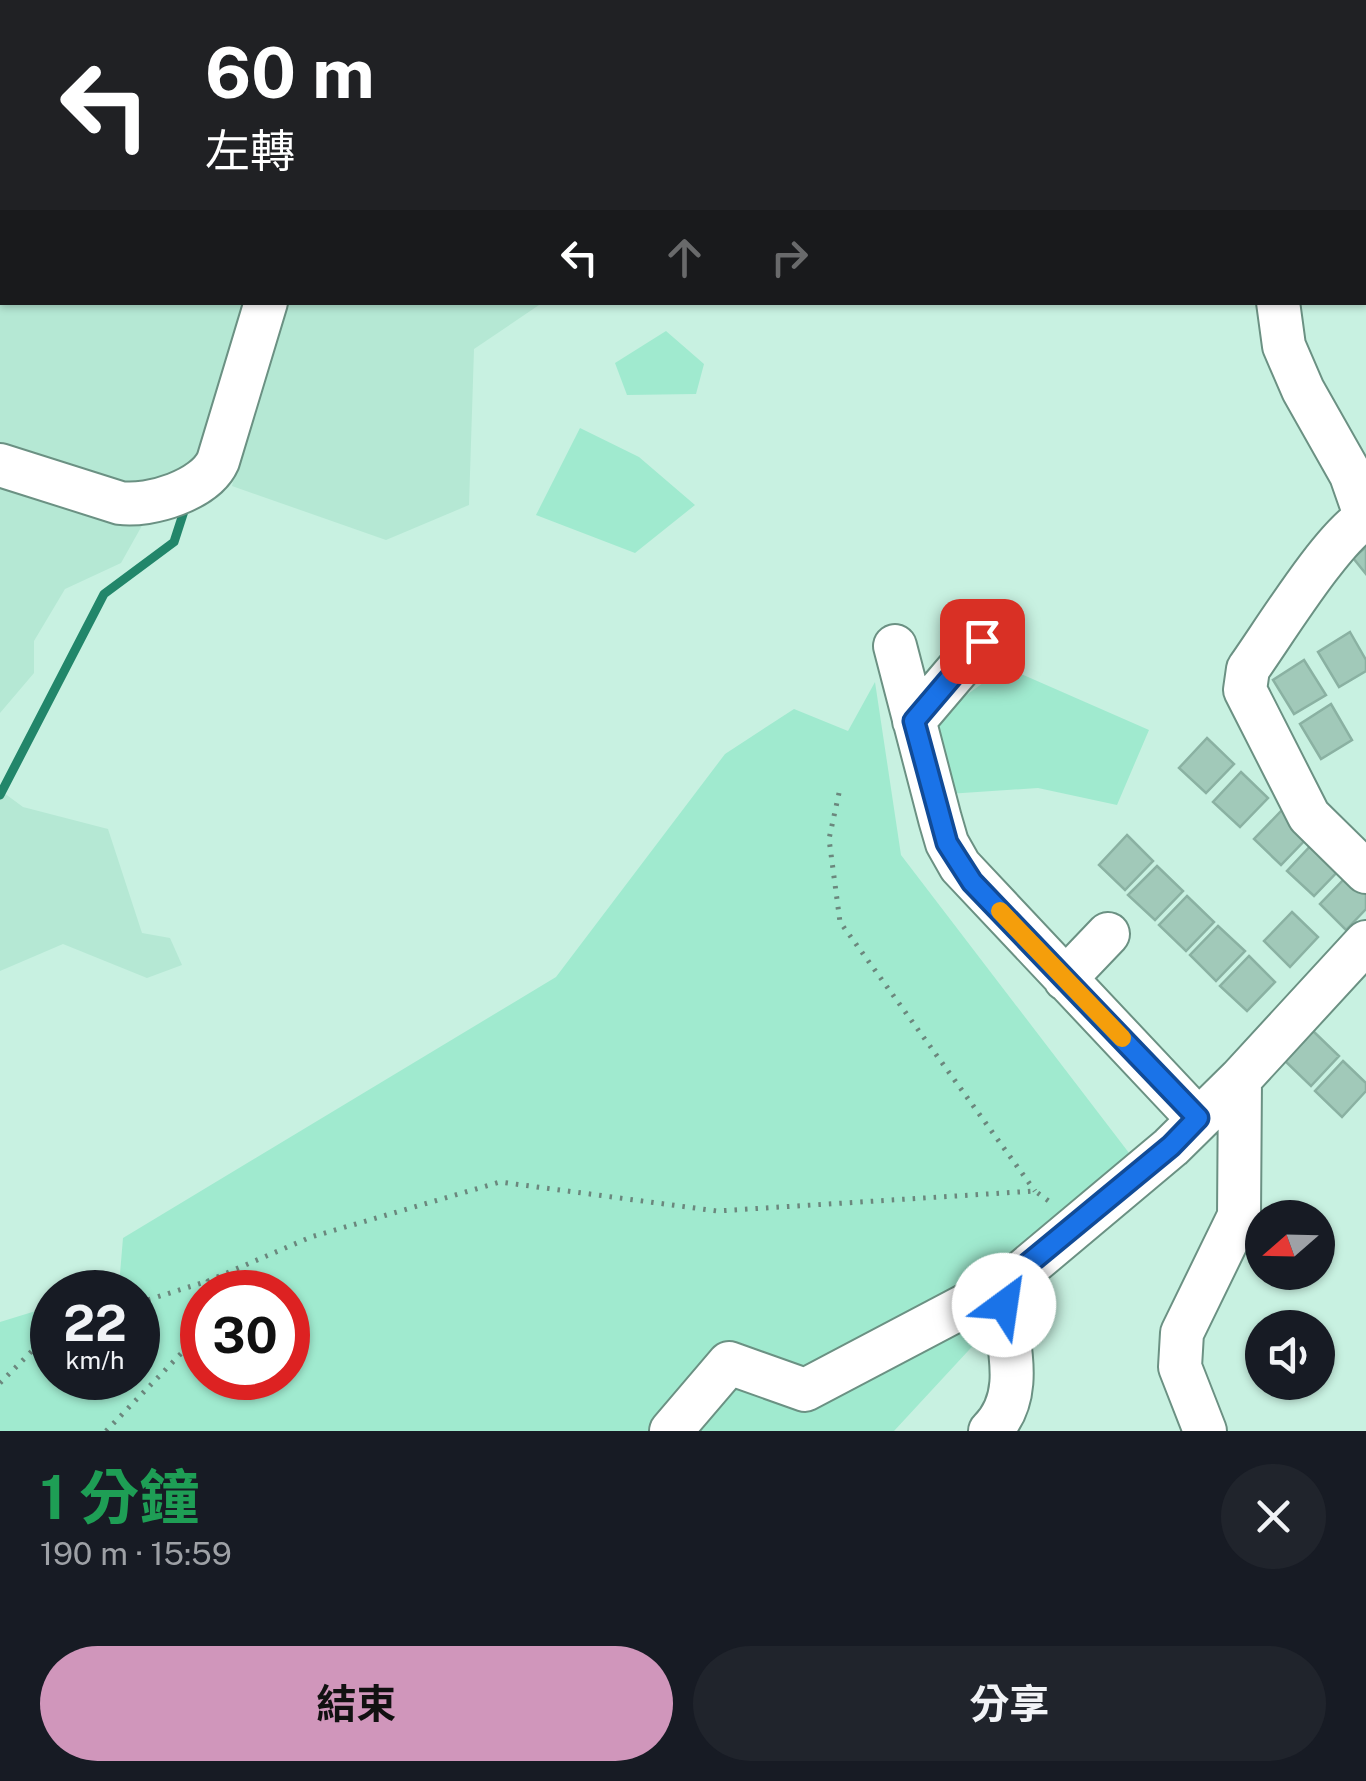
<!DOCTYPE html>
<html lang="zh-TW">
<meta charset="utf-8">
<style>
:root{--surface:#171b24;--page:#20242c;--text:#f1f3f6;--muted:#9ea1a6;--accent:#d096bb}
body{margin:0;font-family:"Public Sans","Noto Sans TC",sans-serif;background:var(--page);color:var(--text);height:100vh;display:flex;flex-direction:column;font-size:38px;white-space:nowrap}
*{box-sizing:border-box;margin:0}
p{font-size:32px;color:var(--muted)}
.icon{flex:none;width:55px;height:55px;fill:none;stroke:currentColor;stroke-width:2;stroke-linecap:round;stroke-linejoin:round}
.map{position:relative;height:1431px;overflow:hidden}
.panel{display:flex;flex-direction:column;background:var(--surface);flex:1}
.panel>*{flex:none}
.top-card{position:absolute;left:0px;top:0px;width:1368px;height:305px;box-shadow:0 2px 8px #0004;background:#202124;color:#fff;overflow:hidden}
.needle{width:65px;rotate:250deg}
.buttons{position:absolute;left:1245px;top:1200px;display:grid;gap:20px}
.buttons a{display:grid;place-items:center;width:90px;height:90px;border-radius:50%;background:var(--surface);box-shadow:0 2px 8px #0004;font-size:50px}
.speed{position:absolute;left:30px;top:1270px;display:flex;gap:20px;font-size:50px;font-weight:700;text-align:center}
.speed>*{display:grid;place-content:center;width:130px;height:130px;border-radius:50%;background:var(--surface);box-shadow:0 2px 8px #0004;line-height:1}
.speed small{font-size:25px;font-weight:400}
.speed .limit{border:15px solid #d22;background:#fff;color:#111}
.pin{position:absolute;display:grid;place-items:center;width:85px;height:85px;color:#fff;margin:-42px;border-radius:20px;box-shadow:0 5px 15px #0006}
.me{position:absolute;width:110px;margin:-55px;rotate:31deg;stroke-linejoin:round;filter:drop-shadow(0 0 8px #0008)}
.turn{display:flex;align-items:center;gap:35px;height:210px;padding:0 40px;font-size:45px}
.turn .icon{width:130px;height:130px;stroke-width:2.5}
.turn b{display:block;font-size:70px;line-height:85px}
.lanes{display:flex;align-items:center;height:95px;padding:0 40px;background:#0003;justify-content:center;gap:50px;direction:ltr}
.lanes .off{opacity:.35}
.round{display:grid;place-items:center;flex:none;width:105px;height:105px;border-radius:52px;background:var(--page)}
.head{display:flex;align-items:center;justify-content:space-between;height:170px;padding:0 40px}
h1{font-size:60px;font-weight:700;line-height:75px;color:#1e9e55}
.button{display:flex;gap:20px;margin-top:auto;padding:20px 40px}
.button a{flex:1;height:115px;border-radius:60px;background:var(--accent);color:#111;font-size:40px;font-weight:700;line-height:115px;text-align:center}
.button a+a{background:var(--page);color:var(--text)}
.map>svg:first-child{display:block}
</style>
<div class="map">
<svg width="1366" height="1431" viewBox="0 0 1366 1431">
<rect width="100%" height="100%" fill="#c8f1e1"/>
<!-- built -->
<path fill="#b5e8d4" d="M0,0H337L339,2H2V145Z
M0,190L2,302L254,303L204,464L155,491L0,453Z
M277,303H542L474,349L469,505L386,540L232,486Z
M0,477L144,522L121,563L65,589L34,641V673L0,713Z
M0,790L23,807L108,829L142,933L170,938L182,965L147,978L63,944L0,971Z"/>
<!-- green -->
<path fill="#a0eacf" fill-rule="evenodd" d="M597,0H803L809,2H595Z
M666,331L704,364L696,394L627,395L615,363Z
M580,428L639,457L695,505L635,553L536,515Z
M1005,667L1149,730L1117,805L1038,788L918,796L903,741Z
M875,682L901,855L1139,1166L894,1431H0V1322L52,1306V1378H138V1292H98L119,1286L123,1238L556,977L725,754L794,709L848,731ZM202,1292H288V1378H202Z"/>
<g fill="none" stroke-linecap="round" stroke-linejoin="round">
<!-- stream -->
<path stroke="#22866a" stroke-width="9" d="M620,0V2
M879,0L882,2
M915,2L917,0
M0,168H2
M0,795L104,594L174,542L186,505"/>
</g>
<!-- building -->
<path fill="#a1c9b9" stroke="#8ab1a2" stroke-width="2.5" d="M450,0H497L499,2H452Z
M996,0H1039L1040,2H990Z
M1366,547V574L1353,558Z
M1350,632L1366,660V671L1339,687L1318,652Z
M1304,660L1326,695L1294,714L1273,680Z
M1331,704L1352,740L1321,759L1300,724Z
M1207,738L1234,764L1206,793L1179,768Z
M1241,772L1268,798L1240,827L1213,802Z
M1282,810L1309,836L1281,865L1254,839Z
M1127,835L1153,861L1125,890L1099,865Z
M1315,841L1342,867L1314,896L1287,871Z
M1157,866L1183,891L1155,920L1128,895Z
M1348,875L1366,892V909L1346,930L1320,904Z
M1187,896L1214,922L1186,951L1159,925Z
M1292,912L1318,937L1290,967L1264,941Z
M1218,926L1245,951L1216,981L1190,955Z
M1249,956L1275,982L1247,1011L1220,986Z
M1313,1031L1339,1056L1311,1086L1284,1060Z
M1343,1061L1366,1083V1091L1342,1117L1315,1091Z"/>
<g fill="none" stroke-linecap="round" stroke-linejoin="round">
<defs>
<path id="minor" d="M1069,0L1071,2
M0,58H2
M1365,201H1366
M1278,302L1284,346L1303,390L1351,475L1366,518C1333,536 1273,634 1248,669L1245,690L1309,816L1366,872
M0,465L120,503C150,507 205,490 218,461L266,302
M895,646L940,819L947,843L960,866L1198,1119
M914,721L982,641
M1065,979L1108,934
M671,1431L729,1363L805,1390L1010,1282
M990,1431C1028,1394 1005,1338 1003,1292L1010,1282L1171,1147L1240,1079L1366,942
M1205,1431L1180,1367L1182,1333L1239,1216L1240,1079"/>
</defs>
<!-- minor casing -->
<use href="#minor" stroke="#6b9183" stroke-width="46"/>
<!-- path -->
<path stroke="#6b877d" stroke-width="5" stroke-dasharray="2.5 8" stroke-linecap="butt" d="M1163,0L1165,2
M839,793L829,839L840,922L1035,1191
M206,1292L208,1281L311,1237L500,1182L717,1211L1035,1191L1050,1202
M138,1303L208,1281
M0,1383L52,1331
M106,1431L200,1334L202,1319"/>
<!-- minor -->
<use href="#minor" stroke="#fff" stroke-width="42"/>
</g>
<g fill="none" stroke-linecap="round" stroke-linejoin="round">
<defs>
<path id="route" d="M982,641L914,721L947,843L972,882L1198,1118L1171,1146L1028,1264L1003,1292L1004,1305"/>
</defs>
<!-- route casing -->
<use href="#route" stroke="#114b97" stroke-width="25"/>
<!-- route -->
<use href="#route" stroke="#1a73e8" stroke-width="18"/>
<!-- slow -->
<path stroke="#f59e0b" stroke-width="18" d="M1000,911L1122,1038"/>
</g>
</svg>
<div class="buttons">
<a><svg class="needle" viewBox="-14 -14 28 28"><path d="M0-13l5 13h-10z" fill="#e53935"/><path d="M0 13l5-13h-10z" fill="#9ea1a6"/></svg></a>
<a><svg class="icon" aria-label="sound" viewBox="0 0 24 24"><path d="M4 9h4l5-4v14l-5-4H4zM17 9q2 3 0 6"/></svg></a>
</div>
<div class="speed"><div>22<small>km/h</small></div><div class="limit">30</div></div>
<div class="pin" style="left:982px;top:641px;background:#d93025"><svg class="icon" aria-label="arrive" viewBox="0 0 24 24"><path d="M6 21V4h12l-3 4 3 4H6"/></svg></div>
<svg class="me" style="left:1004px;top:1305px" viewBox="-20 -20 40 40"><circle r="19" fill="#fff"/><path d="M0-13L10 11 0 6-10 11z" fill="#1a73e8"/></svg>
<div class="top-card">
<div class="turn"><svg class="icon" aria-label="left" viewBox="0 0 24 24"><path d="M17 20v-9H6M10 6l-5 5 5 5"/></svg><div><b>60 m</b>左轉</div></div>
<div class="lanes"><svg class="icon" aria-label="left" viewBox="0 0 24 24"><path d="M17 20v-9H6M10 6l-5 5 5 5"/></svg><svg class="icon off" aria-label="ahead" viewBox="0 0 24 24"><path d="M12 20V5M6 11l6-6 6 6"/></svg><svg class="icon off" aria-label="right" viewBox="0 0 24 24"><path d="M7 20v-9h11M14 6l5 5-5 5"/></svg></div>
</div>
</div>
<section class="panel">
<div class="head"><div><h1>1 分鐘</h1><p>190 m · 15:59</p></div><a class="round"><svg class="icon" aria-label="close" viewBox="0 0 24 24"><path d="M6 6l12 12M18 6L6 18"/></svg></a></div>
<div class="button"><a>結束</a><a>分享</a></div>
</section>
